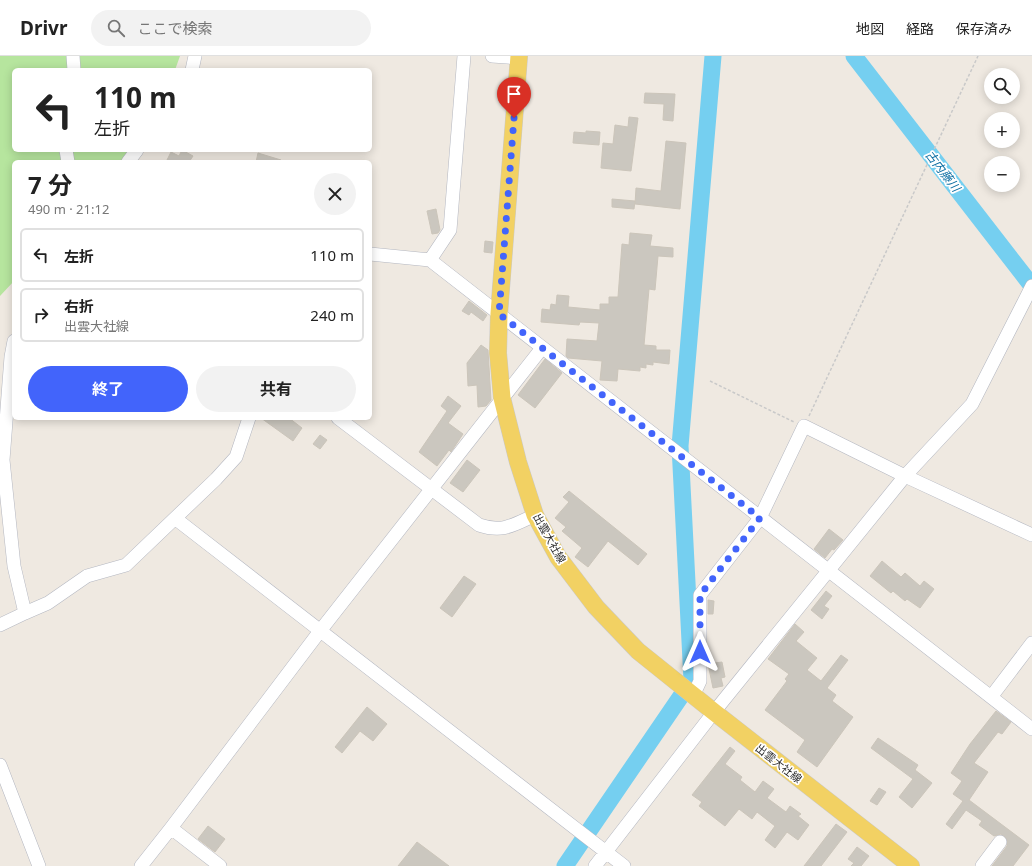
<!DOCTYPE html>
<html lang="ja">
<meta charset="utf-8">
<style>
:root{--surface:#fff;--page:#f2f2f2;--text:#222;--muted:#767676;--line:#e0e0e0;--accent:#4264fb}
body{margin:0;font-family:"Noto Sans","Noto Sans JP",sans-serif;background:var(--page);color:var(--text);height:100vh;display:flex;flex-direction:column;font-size:15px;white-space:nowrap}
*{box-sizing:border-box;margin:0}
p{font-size:13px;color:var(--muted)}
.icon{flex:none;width:22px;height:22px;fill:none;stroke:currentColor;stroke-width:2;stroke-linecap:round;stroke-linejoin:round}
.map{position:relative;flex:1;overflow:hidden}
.drawer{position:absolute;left:12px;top:104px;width:360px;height:260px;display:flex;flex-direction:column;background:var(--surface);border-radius:6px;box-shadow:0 2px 10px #0003}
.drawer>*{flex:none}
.hud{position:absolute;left:12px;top:12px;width:360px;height:84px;border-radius:6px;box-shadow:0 2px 10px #0003;background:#fff;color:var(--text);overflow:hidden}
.tools{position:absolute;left:984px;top:12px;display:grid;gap:8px}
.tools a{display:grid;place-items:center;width:36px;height:36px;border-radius:50%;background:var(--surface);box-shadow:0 2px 10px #0003;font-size:20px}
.pin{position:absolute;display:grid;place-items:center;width:34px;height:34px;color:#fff;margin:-41px -17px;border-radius:50% 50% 50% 0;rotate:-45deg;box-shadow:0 0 4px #0007}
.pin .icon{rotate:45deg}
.me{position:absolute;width:44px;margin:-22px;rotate:0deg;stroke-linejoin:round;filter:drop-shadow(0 0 3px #0008)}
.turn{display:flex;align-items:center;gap:14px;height:84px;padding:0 16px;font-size:18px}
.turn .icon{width:52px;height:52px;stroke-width:2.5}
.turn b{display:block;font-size:28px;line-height:34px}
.round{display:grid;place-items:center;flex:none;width:42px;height:42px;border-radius:21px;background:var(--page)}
.headline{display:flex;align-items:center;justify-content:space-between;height:68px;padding:0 16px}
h1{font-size:24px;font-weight:700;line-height:30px}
.primary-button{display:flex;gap:8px;margin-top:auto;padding:8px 16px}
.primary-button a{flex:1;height:46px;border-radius:24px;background:var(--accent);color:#fff;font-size:16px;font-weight:700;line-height:46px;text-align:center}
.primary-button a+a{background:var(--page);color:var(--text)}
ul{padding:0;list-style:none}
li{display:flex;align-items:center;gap:12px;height:54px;margin:0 8px 6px;padding:0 8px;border:2px solid var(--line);border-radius:6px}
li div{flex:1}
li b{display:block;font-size:15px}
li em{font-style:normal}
header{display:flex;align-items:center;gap:24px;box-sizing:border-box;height:56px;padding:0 20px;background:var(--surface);border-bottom:1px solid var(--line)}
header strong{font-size:19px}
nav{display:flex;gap:22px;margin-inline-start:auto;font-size:14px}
.search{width:280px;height:36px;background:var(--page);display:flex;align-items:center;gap:10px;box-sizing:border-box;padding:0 14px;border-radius:22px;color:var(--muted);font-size:15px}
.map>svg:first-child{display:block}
</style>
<header>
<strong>Drivr</strong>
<div class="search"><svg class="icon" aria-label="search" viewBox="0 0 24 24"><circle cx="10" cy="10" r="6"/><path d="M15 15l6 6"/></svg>ここで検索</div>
<nav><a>地図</a><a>経路</a><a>保存済み</a></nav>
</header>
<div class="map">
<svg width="1032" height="810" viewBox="0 0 1032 810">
<rect width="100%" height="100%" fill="#efe9e1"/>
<!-- green -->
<path fill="#b6e59e" d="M0,0H180L175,14H14V94H130L121,106H14V225L0,240Z"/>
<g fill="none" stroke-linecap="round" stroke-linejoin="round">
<!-- river -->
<path stroke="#75cff0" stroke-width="17" d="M854,0L1032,230
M565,810L692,624L680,390L713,0"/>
</g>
<!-- building -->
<path fill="#cbc7bf" stroke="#cbc5ba" d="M645,37L675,38L673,65L663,64L664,48L644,47Z
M629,61L638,62L631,115L601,112L603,87L613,88L615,69L628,71Z
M586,75L600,76L599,89L573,87L574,76L586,77Z
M666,85L686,87L680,153L635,148L636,132L661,135Z
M182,94L193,100L189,106H166L171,96L179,100Z
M258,97L281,104V106H256Z
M612,143L635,145L634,153L612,151Z
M436,153L440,174L438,177L432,178L427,155Z
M630,177L652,179L650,190L673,192V201L658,200L655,234L649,233L644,289L656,290V294H670L669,308L653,306V309L646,308V312L640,311V315L618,313L617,325L600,324L602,305L568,302L566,300L567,283L597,285L599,267L580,266L579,269L541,266L542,253L550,254L551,248L556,249L557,239L569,240L568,251L600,254V248H609V241H618L622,188L629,189Z
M485,185L493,186L492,197L484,196Z
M469,245L487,259L483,265L471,256L469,259L462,255Z
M481,289L488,294L491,344L486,350L478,351L477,329L468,330L467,307Z
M545,303L562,317L535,352L518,339Z
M448,340L461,350L448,367L463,378L451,396L449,394L437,410L419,396L447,355L441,350Z
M261,362H289L302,372L293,385Z
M320,379L327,384L320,393L313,388Z
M467,404L480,414L463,436L450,427Z
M569,435L647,498L638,509L608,485L588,511L575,501L582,492L562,475L566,471L555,462L569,446L563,441Z
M829,473L843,484L834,494L832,493L825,502L814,493Z
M882,505L901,521L905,517L920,530L924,525L934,533L920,552L907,543L905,545L893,535L891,537L870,520Z
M464,520L476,528L452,561L440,552Z
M826,535L832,540L824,550L829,553L822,563L811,554Z
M708,544L714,545L713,558H708Z
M795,568L804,576L796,585L817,602L807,614L821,625L841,599L848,604L827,632L836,639L832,645L853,661L817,711L797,696L805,684L765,654L787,625L785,623L789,618L768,603Z
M722,606L725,621L721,622L723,630L713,632L708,608Z
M367,651L387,668L373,685L360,675L342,697L335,691Z
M996,655L1011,666L1002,678L998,676L974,707L988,716L969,744L1029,789L1013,810H992L1007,790V783L1001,778L994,780L979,769L982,765L966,754L952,773L946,768L963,745L953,738L962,725L951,717L970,688Z
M878,682L918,709L915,714L932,727L912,752L899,741L913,723L871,692Z
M730,691L735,695L725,708L742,721L740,724L755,736L763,725L774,733L767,742L786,756L790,750L801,758L798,760L809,769L798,784L787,776L775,792L765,784L775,770L757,756L752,763L739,753L725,770L699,750L702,746L692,739Z
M879,732L886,736L877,749L870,745Z
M836,768L847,776L821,810H804Z
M208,770L225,783L215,796L198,783Z
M417,786L449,810H398Z
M857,791L869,800L861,810H851L854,807L848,803Z"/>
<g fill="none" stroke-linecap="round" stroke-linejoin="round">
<defs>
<path id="minor" d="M73,0L74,14
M492,0L519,2
M192,14L195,0
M66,94L68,106
M128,106L137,94
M370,198L430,204L450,174L464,0
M430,204L1032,673
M338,362L479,469C503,477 513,469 535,459
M176,463L624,810
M25,557L48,547L87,520L126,509L216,423L236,401L249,362
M0,569L25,557L14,510L3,404L11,301L14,285
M693,640L700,625V539L760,462L804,370L905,420L1032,479
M991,641L1032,587
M0,709L39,810
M171,772L220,810
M141,810L171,772L320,575L542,292
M595,810L714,656L905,420L972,348L1032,230
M982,810L1000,786"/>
<path id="major" d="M519,0L499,258L498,297L502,342L518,406L535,459L558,501L596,551L638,595L714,656L911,810"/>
</defs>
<!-- minor casing -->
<use href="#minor" stroke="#b4b7c1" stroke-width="14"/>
<!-- major casing -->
<use href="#major" stroke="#c9c9c9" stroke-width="18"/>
<!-- path -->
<path stroke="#c9c9c9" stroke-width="1.5" stroke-dasharray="3 2" stroke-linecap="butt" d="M710,325L794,366
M809,360L978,0"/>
<!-- minor -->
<use href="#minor" stroke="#fff" stroke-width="13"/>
<!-- major -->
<use href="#major" stroke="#f2d163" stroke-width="17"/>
</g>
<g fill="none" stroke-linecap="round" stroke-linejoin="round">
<!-- route -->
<path stroke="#4264fb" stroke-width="7" stroke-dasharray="0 12.6" d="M514,62L499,258L760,462L700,539V596"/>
</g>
<g text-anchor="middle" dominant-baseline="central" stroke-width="3.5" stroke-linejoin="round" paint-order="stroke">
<!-- street labels -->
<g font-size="11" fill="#2e2e2e" stroke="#fff">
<text transform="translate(550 482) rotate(61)">出雲大社線</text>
<text transform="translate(779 707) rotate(38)">出雲大社線</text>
</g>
<!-- water labels -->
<g font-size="12" font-style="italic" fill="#0d6fa3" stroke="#fff">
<text transform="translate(943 115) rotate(52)">古内藤川</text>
</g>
</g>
</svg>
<div class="tools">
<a><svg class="icon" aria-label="search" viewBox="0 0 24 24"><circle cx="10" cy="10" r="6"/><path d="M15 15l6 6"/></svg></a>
<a>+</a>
<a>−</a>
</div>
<div class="pin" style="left:514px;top:62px;background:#d93025"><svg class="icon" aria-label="arrive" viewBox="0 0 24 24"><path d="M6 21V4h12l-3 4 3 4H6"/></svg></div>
<svg class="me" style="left:700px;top:596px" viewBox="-20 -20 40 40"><path d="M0-17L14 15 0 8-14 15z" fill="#4264fb" stroke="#fff" stroke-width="4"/></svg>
<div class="hud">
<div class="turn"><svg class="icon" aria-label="left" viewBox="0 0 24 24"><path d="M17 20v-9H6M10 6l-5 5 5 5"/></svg><div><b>110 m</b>左折</div></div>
</div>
<section class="drawer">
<div class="headline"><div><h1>7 分</h1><p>490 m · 21:12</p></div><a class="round"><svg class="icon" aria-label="close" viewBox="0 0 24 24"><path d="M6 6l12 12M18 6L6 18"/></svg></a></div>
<ul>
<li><svg class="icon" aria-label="left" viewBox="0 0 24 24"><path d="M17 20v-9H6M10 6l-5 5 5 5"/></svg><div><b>左折</b></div><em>110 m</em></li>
<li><svg class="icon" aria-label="right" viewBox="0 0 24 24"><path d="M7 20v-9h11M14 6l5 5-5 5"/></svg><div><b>右折</b><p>出雲大社線</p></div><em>240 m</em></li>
</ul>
<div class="primary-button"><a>終了</a><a>共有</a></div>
</section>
</div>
